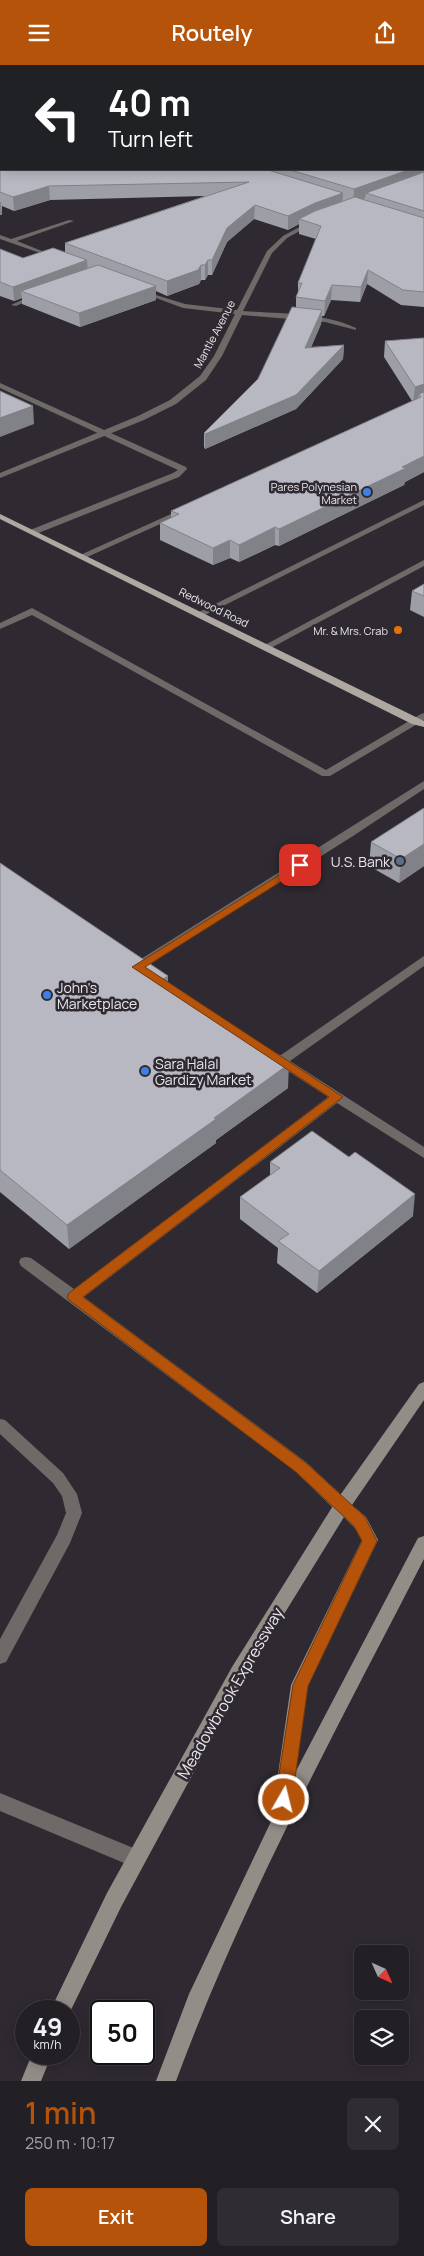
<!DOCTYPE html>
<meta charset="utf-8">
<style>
:root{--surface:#232025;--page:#2f2d32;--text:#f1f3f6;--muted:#a3a3a7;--line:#403e42;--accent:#b45309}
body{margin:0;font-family:Manrope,sans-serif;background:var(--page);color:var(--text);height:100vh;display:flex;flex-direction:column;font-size:19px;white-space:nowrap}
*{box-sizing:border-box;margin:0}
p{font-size:16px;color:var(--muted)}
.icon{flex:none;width:28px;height:28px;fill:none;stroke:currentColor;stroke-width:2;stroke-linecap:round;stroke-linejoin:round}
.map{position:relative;height:2016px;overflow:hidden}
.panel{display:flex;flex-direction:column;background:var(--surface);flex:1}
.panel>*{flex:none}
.hud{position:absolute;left:0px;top:0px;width:425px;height:105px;box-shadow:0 2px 12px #0003,0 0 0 1px var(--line);background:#202124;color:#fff;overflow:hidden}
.needle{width:32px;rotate:135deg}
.tools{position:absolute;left:354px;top:1880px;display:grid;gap:10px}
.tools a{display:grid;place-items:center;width:55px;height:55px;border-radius:8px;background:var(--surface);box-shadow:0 2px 12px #0003,0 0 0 1px var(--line);font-size:25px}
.speed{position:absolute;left:15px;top:1935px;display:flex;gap:10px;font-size:25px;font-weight:700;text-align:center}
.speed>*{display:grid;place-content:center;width:65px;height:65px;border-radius:50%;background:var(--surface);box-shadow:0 2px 12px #0003,0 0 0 1px var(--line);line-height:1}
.speed small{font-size:12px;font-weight:400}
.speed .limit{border:2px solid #111;border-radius:8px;background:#fff;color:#111}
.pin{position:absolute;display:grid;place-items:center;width:42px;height:42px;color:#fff;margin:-21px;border-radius:10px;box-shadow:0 2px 8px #0006}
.me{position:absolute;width:55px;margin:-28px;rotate:8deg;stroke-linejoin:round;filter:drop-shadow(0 0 4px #0008)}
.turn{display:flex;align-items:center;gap:18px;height:105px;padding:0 25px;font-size:22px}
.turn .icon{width:65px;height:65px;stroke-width:2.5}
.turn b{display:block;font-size:35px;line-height:42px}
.round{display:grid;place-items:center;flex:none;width:52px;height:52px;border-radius:8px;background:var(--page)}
.summary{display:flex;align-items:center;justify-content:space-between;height:85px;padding:0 25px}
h1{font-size:30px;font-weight:600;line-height:38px;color:var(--accent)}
.primary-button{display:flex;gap:10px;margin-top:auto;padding:10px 25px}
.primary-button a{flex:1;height:58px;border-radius:8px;background:var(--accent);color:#fff;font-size:20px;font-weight:600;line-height:58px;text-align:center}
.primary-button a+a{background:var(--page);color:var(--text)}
header{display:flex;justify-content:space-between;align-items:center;height:65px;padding:0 25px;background:var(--accent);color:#fff;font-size:22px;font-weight:600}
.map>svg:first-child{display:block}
</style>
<header><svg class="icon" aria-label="menu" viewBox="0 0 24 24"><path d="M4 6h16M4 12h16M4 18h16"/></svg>Routely<svg class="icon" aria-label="share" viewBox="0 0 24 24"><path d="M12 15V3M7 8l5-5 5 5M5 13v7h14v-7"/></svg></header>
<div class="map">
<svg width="424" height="2016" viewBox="0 0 424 2016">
<rect width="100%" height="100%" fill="#2f2a31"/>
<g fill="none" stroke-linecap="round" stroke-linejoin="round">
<!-- service -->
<path fill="#6e6a67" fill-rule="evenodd" d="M0,318L186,402L187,404L179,412L36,469H30V465L173,408L178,405L0,323Z
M424,435V440L203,551L195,549Z
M182,444L189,446L85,493L78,491Z
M424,495V501L269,584L266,585L261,582Z
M32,543L326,705L421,649L424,648V655L330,711H322L32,550L0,564V558Z
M424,716V724L353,771L141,905H133L131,902L133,899Z
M424,891V901L290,996L424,1082V1093L337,1038L84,1232L306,1397L348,1436L350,1441L348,1446L342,1448L336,1446L296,1407L21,1201L19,1197L21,1193L26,1192L31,1193L74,1224L328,1032L271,995L269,992L271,989L275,988L281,990Z
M0,1728L143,1787L145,1794L143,1801L136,1803L0,1746Z"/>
<!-- minor -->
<path fill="#6e6a67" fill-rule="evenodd" d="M314,154L316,157L287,173L272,188L243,246C280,249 322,247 356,263V265L325,257L242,250L222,291L206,315L176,339L144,355L0,413V408L138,351L170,335L200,311L214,291L235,249L183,243L140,227V225L185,239L237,245L267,186L283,171Z
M69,155L74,156L17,176L57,192V194L0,174V170L11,174Z
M37,228L40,230L39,231L16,241L11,240Z
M0,1354L5,1355L63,1408L77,1429L82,1448L70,1478L6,1597L0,1599V1574L57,1470L66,1448L62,1431L53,1418L0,1369Z"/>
<!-- secondary -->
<path fill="#938d88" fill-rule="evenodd" d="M424,1317V1335L352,1440L366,1452L378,1475L308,1621L296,1706L418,1473L424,1471V1494C336,1665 243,1835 176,2016H156L189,1929L275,1748L273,1744L291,1620L362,1475L354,1462L344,1452L244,1614L121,1842L69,1949V1946H50L107,1828L232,1602L336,1436L419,1319Z
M32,1989H52L41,2016H21Z"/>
<!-- primary -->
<path fill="#afa8a2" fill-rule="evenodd" d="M0,449L424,656V662L412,659L0,454Z"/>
</g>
<!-- wall -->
<path fill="#9e9ea7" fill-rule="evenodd" d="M0,0H424V242L401,240L367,219L360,237L331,235L324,251H322L321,259L311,282L344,280L343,294L296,344L205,384L204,382V368L258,314L296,242V232L298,229V218L316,174L299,169V159L288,165L254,154L227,177L212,210H208L205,215H201L199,219L167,231L156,226V235L80,262L22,239V233L14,236L0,231V184L23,193L65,187V178L205,131L50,135L14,146L2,141V150H0ZM1,1L424,104H1Z
M424,273V407L405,417L404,420L279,481L275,480L239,497L230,493L213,500L160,475V458L171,453V446L412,336L384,292L385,276Z
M424,519V552L410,545L412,526Z
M424,743V801L399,818L369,801L371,777Z
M0,798L168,911V917L288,1023L216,1075V1078L69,1184L0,1127Z
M270,1097L413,1151L317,1228L277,1198L278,1183L240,1154V1132L270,1111Z"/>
<!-- shaded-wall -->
<path fill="#818188" d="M424,99L423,112L366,128L365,133L353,138L354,124L411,104H424Z
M49,121L50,135L14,146L13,132Z
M343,128L342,142L299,154V159L288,165V151L315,138Z
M0,137H1L2,150H0Z
M255,140L254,154L227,177L212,210V195L227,163Z
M87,195L88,209L21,226L22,233L14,236L13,222Z
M208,195V210L205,215V200Z
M201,200V215L199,219L167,231V216Z
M368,205L367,219L360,237L361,222Z
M332,220L331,235L324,251L325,236Z
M156,221V235L80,262L79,248Z
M322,245L321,259L305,297V283Z
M344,280L343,294L296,344L205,384V369Z
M424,319V334L419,329L418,336L413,338L415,322Z
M33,341L34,359L0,372V353Z
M424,391V407L405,417L404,420L279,481V464Z
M275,462V480L239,497V480Z
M230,475V493L213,500V483Z
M424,779V801L399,818L401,794Z
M168,911V935L163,914Z
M289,999L288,1023L216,1075V1078L69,1184L67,1160Z
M415,1129L413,1151L317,1228L319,1206Z"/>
<!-- building -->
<path fill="#b8b8c2" stroke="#818188" d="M0,0H424V99V1H1V16L0,15Z
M1,18V104H265L343,128L315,138L288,151L255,140L227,163L212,195H208L205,200H201L198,205L167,216L65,178L249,117L49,121L13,132L0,127V20Z
M287,104H411L354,124Z
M424,107V146L366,128Z
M355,132L424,153V227L403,225L368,205L361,222L332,220L325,236L296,232L302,218H298L321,161L299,154L315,146Z
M53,183L87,195L13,222L0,217V184L23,193Z
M98,200L156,221L79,248L21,226Z
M292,242L322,245L305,283L344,280L296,330L205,369L204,368L258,314Z
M424,273V319L415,322L385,276Z
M0,326L33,341L0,353Z
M424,327V391L402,402L406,403L279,464L275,462L239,480L230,475L213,483L160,458L179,449L171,446L421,332L419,329Z
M424,519V531L412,526Z
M424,743V779L401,794L371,777Z
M0,798L168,911L163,914L289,999L214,1053L216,1054L67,1160L0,1105Z
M312,1066L349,1092L355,1087L415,1129L319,1206L278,1176L289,1169L240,1132L280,1103L270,1097Z"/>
<!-- route -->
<path fill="#b45309" stroke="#753606" d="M300,797L305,800L304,802L145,902L343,1032L83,1232L306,1398L365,1452L377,1476L308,1621L292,1735L289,1741L284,1743L278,1741L275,1735L293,1620L362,1476L354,1461L296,1407L69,1235L67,1232L69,1228L329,1032L132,902Z"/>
<!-- markers -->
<g fill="#3f7fe0" stroke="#2f2a31" stroke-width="2">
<circle cx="367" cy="427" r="5"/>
<circle cx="47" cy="930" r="5"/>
<circle cx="145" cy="1006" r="5"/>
</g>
<circle fill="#e8710a" stroke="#2f2a31" stroke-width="2" cx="398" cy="565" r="5"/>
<circle fill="#5c6f8a" stroke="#2f2a31" stroke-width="2" cx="400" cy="796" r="5"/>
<g text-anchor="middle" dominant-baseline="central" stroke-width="5" stroke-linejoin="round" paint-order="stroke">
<!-- far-street labels -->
<g font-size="11" fill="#e9e6eb" stroke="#2f2a31">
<text transform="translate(214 269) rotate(-62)">Mantle Avenue</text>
<text transform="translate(214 542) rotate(26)">Redwood Road</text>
</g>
<!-- far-poi labels -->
<g font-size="11" fill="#e9e6eb" stroke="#2f2a31" text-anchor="end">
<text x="357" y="421">Pares Polynesian<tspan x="357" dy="13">Market</tspan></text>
<text x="388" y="565">Mr. &amp; Mrs. Crab</text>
</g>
<!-- poi labels -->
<g font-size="14" fill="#e9e6eb" stroke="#2f2a31" text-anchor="start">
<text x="390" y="796" text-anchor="end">U.S. Bank</text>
<text x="57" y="922">John's<tspan x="57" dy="16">Marketplace</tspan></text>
<text x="155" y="998">Sara Halal<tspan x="155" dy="16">Gardizy Market</tspan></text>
</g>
<!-- near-street labels -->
<g font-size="16" fill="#e9e6eb" stroke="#2f2a31">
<text transform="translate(230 1628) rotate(-60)">Meadowbrook Expressway</text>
</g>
</g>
</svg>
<div class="tools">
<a><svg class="needle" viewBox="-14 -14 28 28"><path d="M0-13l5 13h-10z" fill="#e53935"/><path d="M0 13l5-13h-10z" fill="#a3a3a7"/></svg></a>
<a><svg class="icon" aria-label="layers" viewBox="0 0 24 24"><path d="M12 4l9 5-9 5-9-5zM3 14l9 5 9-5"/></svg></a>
</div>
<div class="speed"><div>49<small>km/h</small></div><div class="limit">50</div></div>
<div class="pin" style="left:300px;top:800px;background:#d93025"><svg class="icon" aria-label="arrive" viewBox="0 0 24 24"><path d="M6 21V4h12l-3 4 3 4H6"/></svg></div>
<svg class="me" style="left:284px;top:1735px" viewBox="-20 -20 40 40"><circle r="17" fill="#b45309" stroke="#fff" stroke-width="3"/><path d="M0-11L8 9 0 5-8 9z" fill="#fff"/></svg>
<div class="hud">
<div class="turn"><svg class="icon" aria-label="left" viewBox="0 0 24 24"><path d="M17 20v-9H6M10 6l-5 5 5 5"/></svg><div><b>40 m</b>Turn left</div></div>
</div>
</div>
<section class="panel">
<div class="summary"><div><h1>1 min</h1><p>250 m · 10:17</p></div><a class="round"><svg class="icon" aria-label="close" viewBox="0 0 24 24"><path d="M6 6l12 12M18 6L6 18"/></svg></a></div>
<div class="primary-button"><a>Exit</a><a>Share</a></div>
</section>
